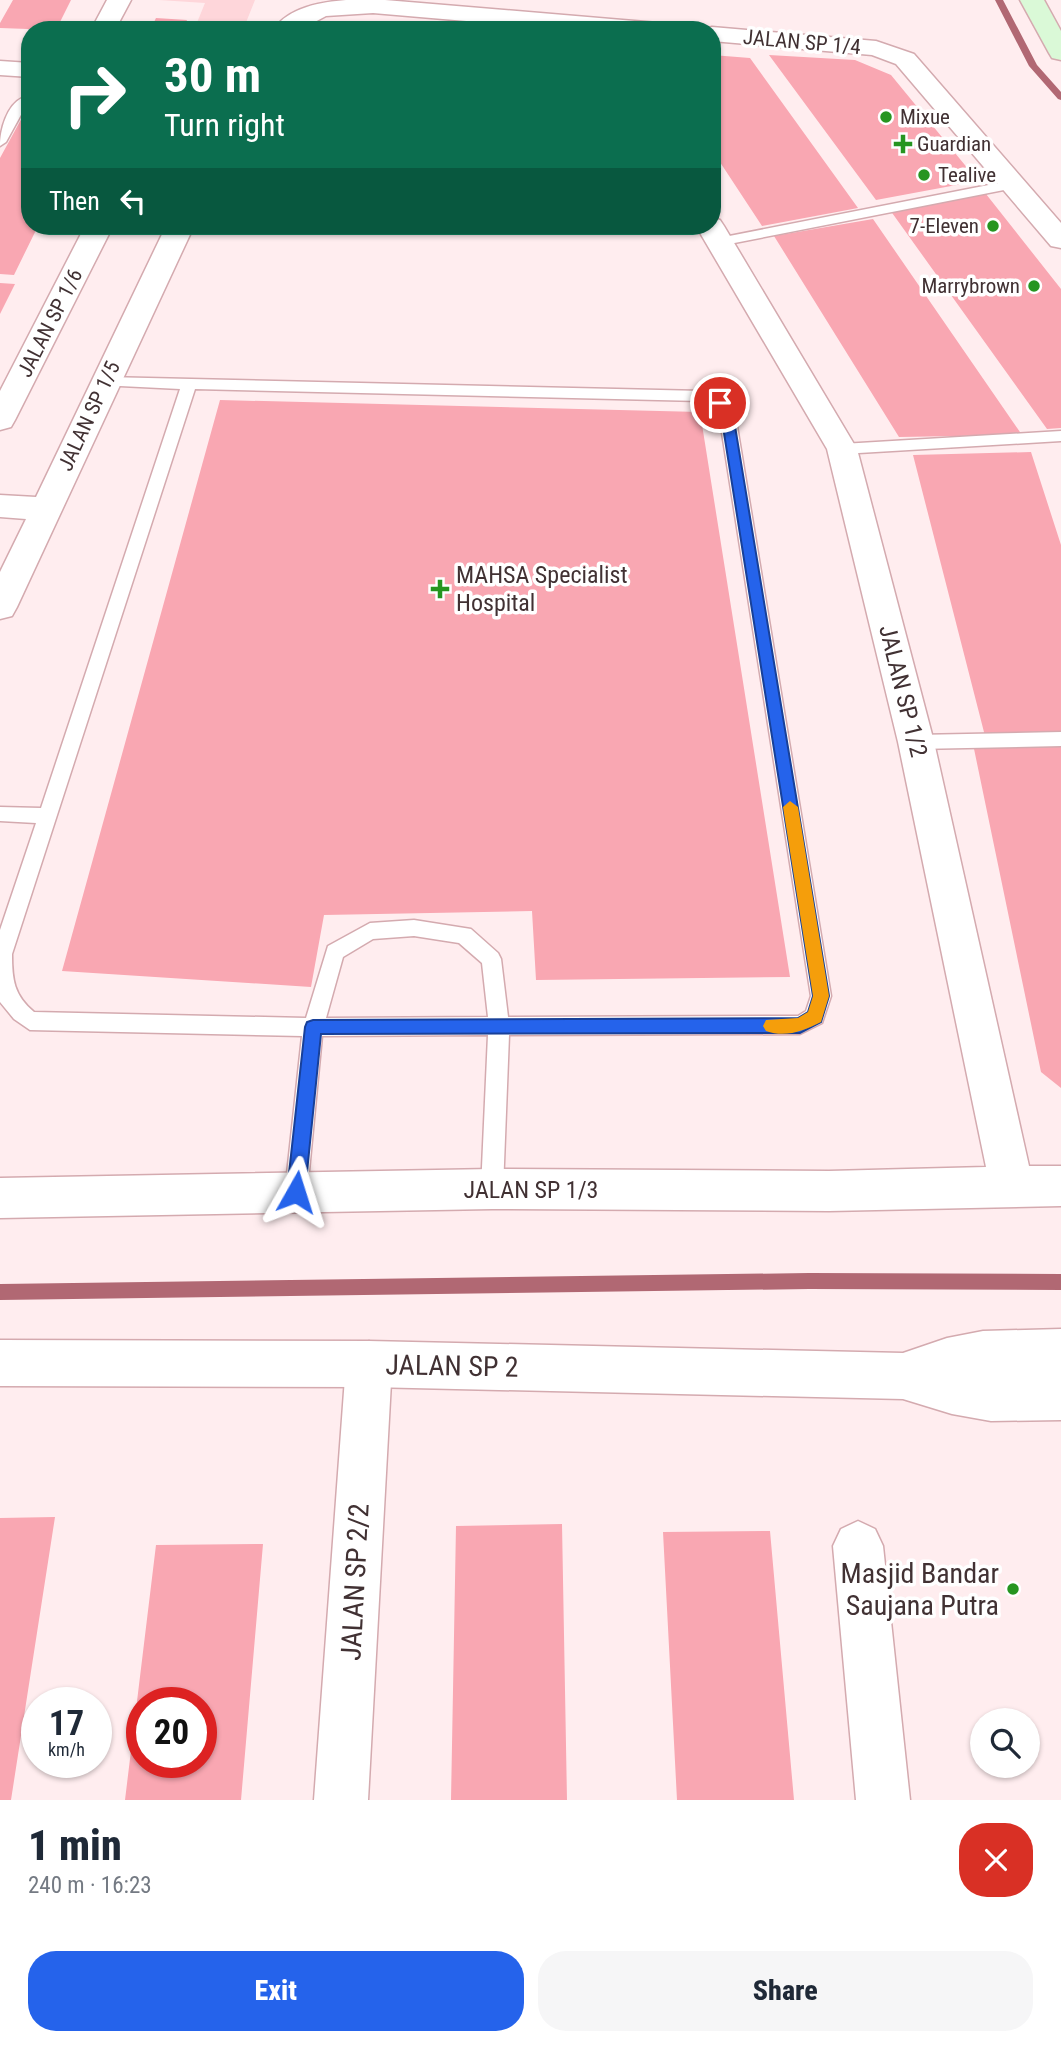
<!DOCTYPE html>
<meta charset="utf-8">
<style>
:root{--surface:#fff;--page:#f6f6f7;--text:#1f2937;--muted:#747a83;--accent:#2563eb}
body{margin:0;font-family:"Roboto Condensed",sans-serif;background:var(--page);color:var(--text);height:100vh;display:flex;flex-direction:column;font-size:26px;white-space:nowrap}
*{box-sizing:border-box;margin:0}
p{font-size:23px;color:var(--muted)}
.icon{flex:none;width:38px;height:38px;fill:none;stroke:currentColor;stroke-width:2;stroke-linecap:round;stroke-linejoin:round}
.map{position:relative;height:1800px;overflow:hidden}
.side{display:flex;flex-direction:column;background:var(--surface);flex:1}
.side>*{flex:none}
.hud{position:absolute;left:21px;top:21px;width:700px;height:214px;border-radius:28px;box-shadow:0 2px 5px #0004;background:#0b6e4f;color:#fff;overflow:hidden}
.fabs{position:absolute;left:970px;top:1708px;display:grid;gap:14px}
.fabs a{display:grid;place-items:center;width:70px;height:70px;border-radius:50%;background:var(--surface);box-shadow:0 2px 5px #0004;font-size:35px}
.speed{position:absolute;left:21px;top:1687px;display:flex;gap:14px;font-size:35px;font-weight:700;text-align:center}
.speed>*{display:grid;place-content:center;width:91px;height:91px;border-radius:50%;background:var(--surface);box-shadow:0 2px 5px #0004;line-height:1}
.speed small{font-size:18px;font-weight:400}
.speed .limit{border:10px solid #d22;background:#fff;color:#111}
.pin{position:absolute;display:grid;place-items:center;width:60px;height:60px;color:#fff;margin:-30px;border:4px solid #fff;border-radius:50%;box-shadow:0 2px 7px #0007}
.me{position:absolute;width:77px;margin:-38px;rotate:6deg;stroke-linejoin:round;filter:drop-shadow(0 0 5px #0008)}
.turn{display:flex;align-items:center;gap:24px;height:147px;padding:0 28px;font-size:32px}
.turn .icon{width:91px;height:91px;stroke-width:2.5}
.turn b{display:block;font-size:49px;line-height:60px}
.then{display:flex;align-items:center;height:66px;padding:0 28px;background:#0003;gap:14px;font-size:26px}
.round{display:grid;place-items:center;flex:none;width:74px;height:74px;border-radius:28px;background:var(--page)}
.summary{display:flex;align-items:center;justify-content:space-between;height:119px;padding:0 28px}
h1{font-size:42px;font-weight:800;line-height:52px}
.button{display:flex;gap:14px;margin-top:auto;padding:14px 28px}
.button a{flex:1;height:80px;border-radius:28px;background:var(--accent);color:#fff;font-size:28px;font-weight:800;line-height:80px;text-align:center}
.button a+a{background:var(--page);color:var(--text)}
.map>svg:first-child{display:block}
</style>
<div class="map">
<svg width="1061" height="1800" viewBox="0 0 1061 1800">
<rect width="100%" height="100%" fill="#ffedef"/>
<!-- green -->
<path fill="#fed6da" d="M159,0H255L243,30H194L205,3Z"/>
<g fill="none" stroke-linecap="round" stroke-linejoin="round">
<!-- stream -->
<path fill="#b16873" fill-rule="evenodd" d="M995,0H1003L1037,65L1061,92V100L1058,99L1029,66Z
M809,1273L1061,1274V1290L809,1289L0,1300V1284Z"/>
</g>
<!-- building -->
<path fill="#f9a7b2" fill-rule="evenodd" d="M13,0H71L56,30L0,28V23Z
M156,18L187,20L183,30H150Z
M712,55L750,58L858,208L762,226L712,150Z
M769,55L855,60L891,75L978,181L876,200Z
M30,103V226H38L14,275L0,274V158Z
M986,194L1061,289V428L1047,429L890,210Z
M873,219L1022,435L899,437L774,236Z
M0,283L15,284L0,314Z
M220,400L700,412L790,977L536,980L532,911L324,915L311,987L62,971Z
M1031,452L1061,545V734L985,736L913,455Z
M973,744H1061V1088L1041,1072Z
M55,1517L11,1800H0V1518Z
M562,1524L567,1800H451L456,1526Z
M770,1531L794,1800H677L663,1532Z
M263,1544L241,1800H125L156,1545ZM142,1703H201V1762H142Z"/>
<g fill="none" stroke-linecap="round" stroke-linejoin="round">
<defs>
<path id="service" d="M22,98L28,102L6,142L0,146C0,130 7,105 22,98Z
M1014,180L1021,184L1019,187L719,246L712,242L719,238Z
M105,377L703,391L725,400L735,414L831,996L822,1023L800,1034L509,1035L503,1189L500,1196L492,1199L484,1196L481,1189L488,1035L322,1036L307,1192L304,1199L296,1202L288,1199L285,1192L302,1036L30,1030L14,1019L0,1002V930L36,823L0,821V807L41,808L180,389L100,385L98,382ZM195,389L701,401L715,406L719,414L811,996L806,1011L798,1016L508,1017L501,959L498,953L471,929L414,920L370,923L328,946L306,1018L34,1012C14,995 12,980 12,954ZM414,936L459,943L482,963L488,1017L326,1018L343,957L373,939Z
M1061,431V441L842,454L834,449L842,444Z
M1061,732V746L916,749L910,747L907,742L910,737L916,735Z"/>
<path id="minor" d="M107,0H131L115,30H91Z
M346,0H385L658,23L666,25L670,30H571L373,13L326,16L300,30H273C289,7 321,2 346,0Z
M712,27L876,41L914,54L1061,223V248L1051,246L896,64L872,55L712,41V30H703Z
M0,61L30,63V77L0,75Z
M712,218L720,220L724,226L857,449L934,742L1029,1166H1061V1206L829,1211L492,1209L0,1218V1178L492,1169L829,1171L986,1167L898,742L827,449L696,226H712Z
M85,226H113L15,420L11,427L0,430V391Z
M166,226H194L17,607L12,616L0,619V572L26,519L0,517V495L36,497Z
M369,1341L385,1348L392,1364L368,1800H314L346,1364L353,1348Z
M858,1521L875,1529L883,1546L910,1800H856L833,1546L841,1529Z"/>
<path id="tertiary" d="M1061,1329V1420L991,1421L952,1414L903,1399L369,1387L0,1386V1340L369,1341L903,1353L947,1338L983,1331Z"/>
<path id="secondary" d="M1020,0H1044L1061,31V60L1052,58L1049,53Z"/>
</defs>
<!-- service casing -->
<use href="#service" stroke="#d4aaaf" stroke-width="3"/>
<!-- minor casing -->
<use href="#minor" stroke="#d4aaaf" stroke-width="3"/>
<!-- tertiary casing -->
<use href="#tertiary" stroke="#d4aaaf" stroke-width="3"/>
<!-- secondary casing -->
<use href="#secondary" stroke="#d4aaaf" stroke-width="3"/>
<!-- service -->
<use href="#service" fill="#fff" fill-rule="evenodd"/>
<!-- minor -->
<use href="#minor" fill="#fff" fill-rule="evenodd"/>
<!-- tertiary -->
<use href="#tertiary" fill="#fff" fill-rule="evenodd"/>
<!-- secondary -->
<use href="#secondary" fill="#daf9d7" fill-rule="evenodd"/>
</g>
<!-- route -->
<path fill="#2563eb" stroke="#184099" stroke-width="2" d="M720,399L725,401L733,414L829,996L821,1022L800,1033L321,1034L305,1192L302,1198L296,1201L289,1198L287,1192L305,1027L307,1022L313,1020L798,1018L808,1012L813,996L721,414L714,403Z"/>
<!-- slow -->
<path fill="#f59e0b" d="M790,801L798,807L829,996L821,1022C804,1031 785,1038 766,1031L763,1026L766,1020L798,1018L808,1012L813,996L783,807Z"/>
<!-- markers -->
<g fill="#269520" stroke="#fff" stroke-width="2.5">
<circle cx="886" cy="117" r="7"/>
<path d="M899.5 133.5h7v7h7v7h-7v7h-7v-7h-7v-7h7z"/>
<circle cx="924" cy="175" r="7"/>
<circle cx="993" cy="226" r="7"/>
<circle cx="1034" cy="286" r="7"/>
<path d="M436.5 578.5h7v7h7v7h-7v7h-7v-7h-7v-7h7z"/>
<circle cx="1013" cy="1589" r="7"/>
</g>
<g text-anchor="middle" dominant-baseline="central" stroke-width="7" stroke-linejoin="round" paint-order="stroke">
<!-- far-street labels -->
<g font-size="21" fill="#413133" stroke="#fff">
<text transform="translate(802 42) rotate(5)">JALAN SP 1/4</text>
<text transform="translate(50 323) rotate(-63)">JALAN SP 1/6</text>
<text transform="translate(89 416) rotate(-65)">JALAN SP 1/5</text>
</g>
<!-- far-poi labels -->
<g font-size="21" fill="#413133" stroke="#fff" text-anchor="start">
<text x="900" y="117">Mixue</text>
<text x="917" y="144">Guardian</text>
<text x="938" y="175">Tealive</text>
<text x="979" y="226" text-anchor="end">7-Eleven</text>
<text x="1020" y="286" text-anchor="end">Marrybrown</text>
</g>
<!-- poi labels -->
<g font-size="24" fill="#413133" stroke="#fff" text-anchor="start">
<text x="456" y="575">MAHSA Specialist<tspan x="456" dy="28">Hospital</tspan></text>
</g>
<!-- street labels -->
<g font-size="24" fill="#413133" stroke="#fff">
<text transform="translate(903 691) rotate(76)">JALAN SP 1/2</text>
<text x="531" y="1190">JALAN SP 1/3</text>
</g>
<!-- near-street labels -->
<g font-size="28" fill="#413133" stroke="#fff">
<text transform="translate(452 1366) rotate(1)">JALAN SP 2</text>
<text transform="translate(355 1582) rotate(-87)">JALAN SP 2/2</text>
</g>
<!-- near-poi labels -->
<g font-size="28" fill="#413133" stroke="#fff" text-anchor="end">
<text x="999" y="1573">Masjid Bandar<tspan x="999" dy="32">Saujana Putra</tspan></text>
</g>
</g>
</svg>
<div class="fabs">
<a><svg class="icon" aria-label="search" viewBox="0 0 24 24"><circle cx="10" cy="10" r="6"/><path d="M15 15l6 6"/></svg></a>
</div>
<div class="speed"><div>17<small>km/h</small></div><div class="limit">20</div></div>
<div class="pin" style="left:720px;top:403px;background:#d93025"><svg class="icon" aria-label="arrive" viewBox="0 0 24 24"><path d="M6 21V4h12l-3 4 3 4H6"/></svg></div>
<svg class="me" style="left:296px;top:1192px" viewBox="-20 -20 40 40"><path d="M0-17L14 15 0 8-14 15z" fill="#2563eb" stroke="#fff" stroke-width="4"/></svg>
<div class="hud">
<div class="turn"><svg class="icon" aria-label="right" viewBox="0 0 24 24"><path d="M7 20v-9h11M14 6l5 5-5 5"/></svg><div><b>30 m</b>Turn right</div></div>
<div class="then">Then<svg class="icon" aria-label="left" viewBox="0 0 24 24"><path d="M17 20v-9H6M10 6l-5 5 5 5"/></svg></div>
</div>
</div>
<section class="side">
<div class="summary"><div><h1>1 min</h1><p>240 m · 16:23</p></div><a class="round" style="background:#d93025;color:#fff"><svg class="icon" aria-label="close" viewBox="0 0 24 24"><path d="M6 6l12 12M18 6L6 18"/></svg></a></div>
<div class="button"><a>Exit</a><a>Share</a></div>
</section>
